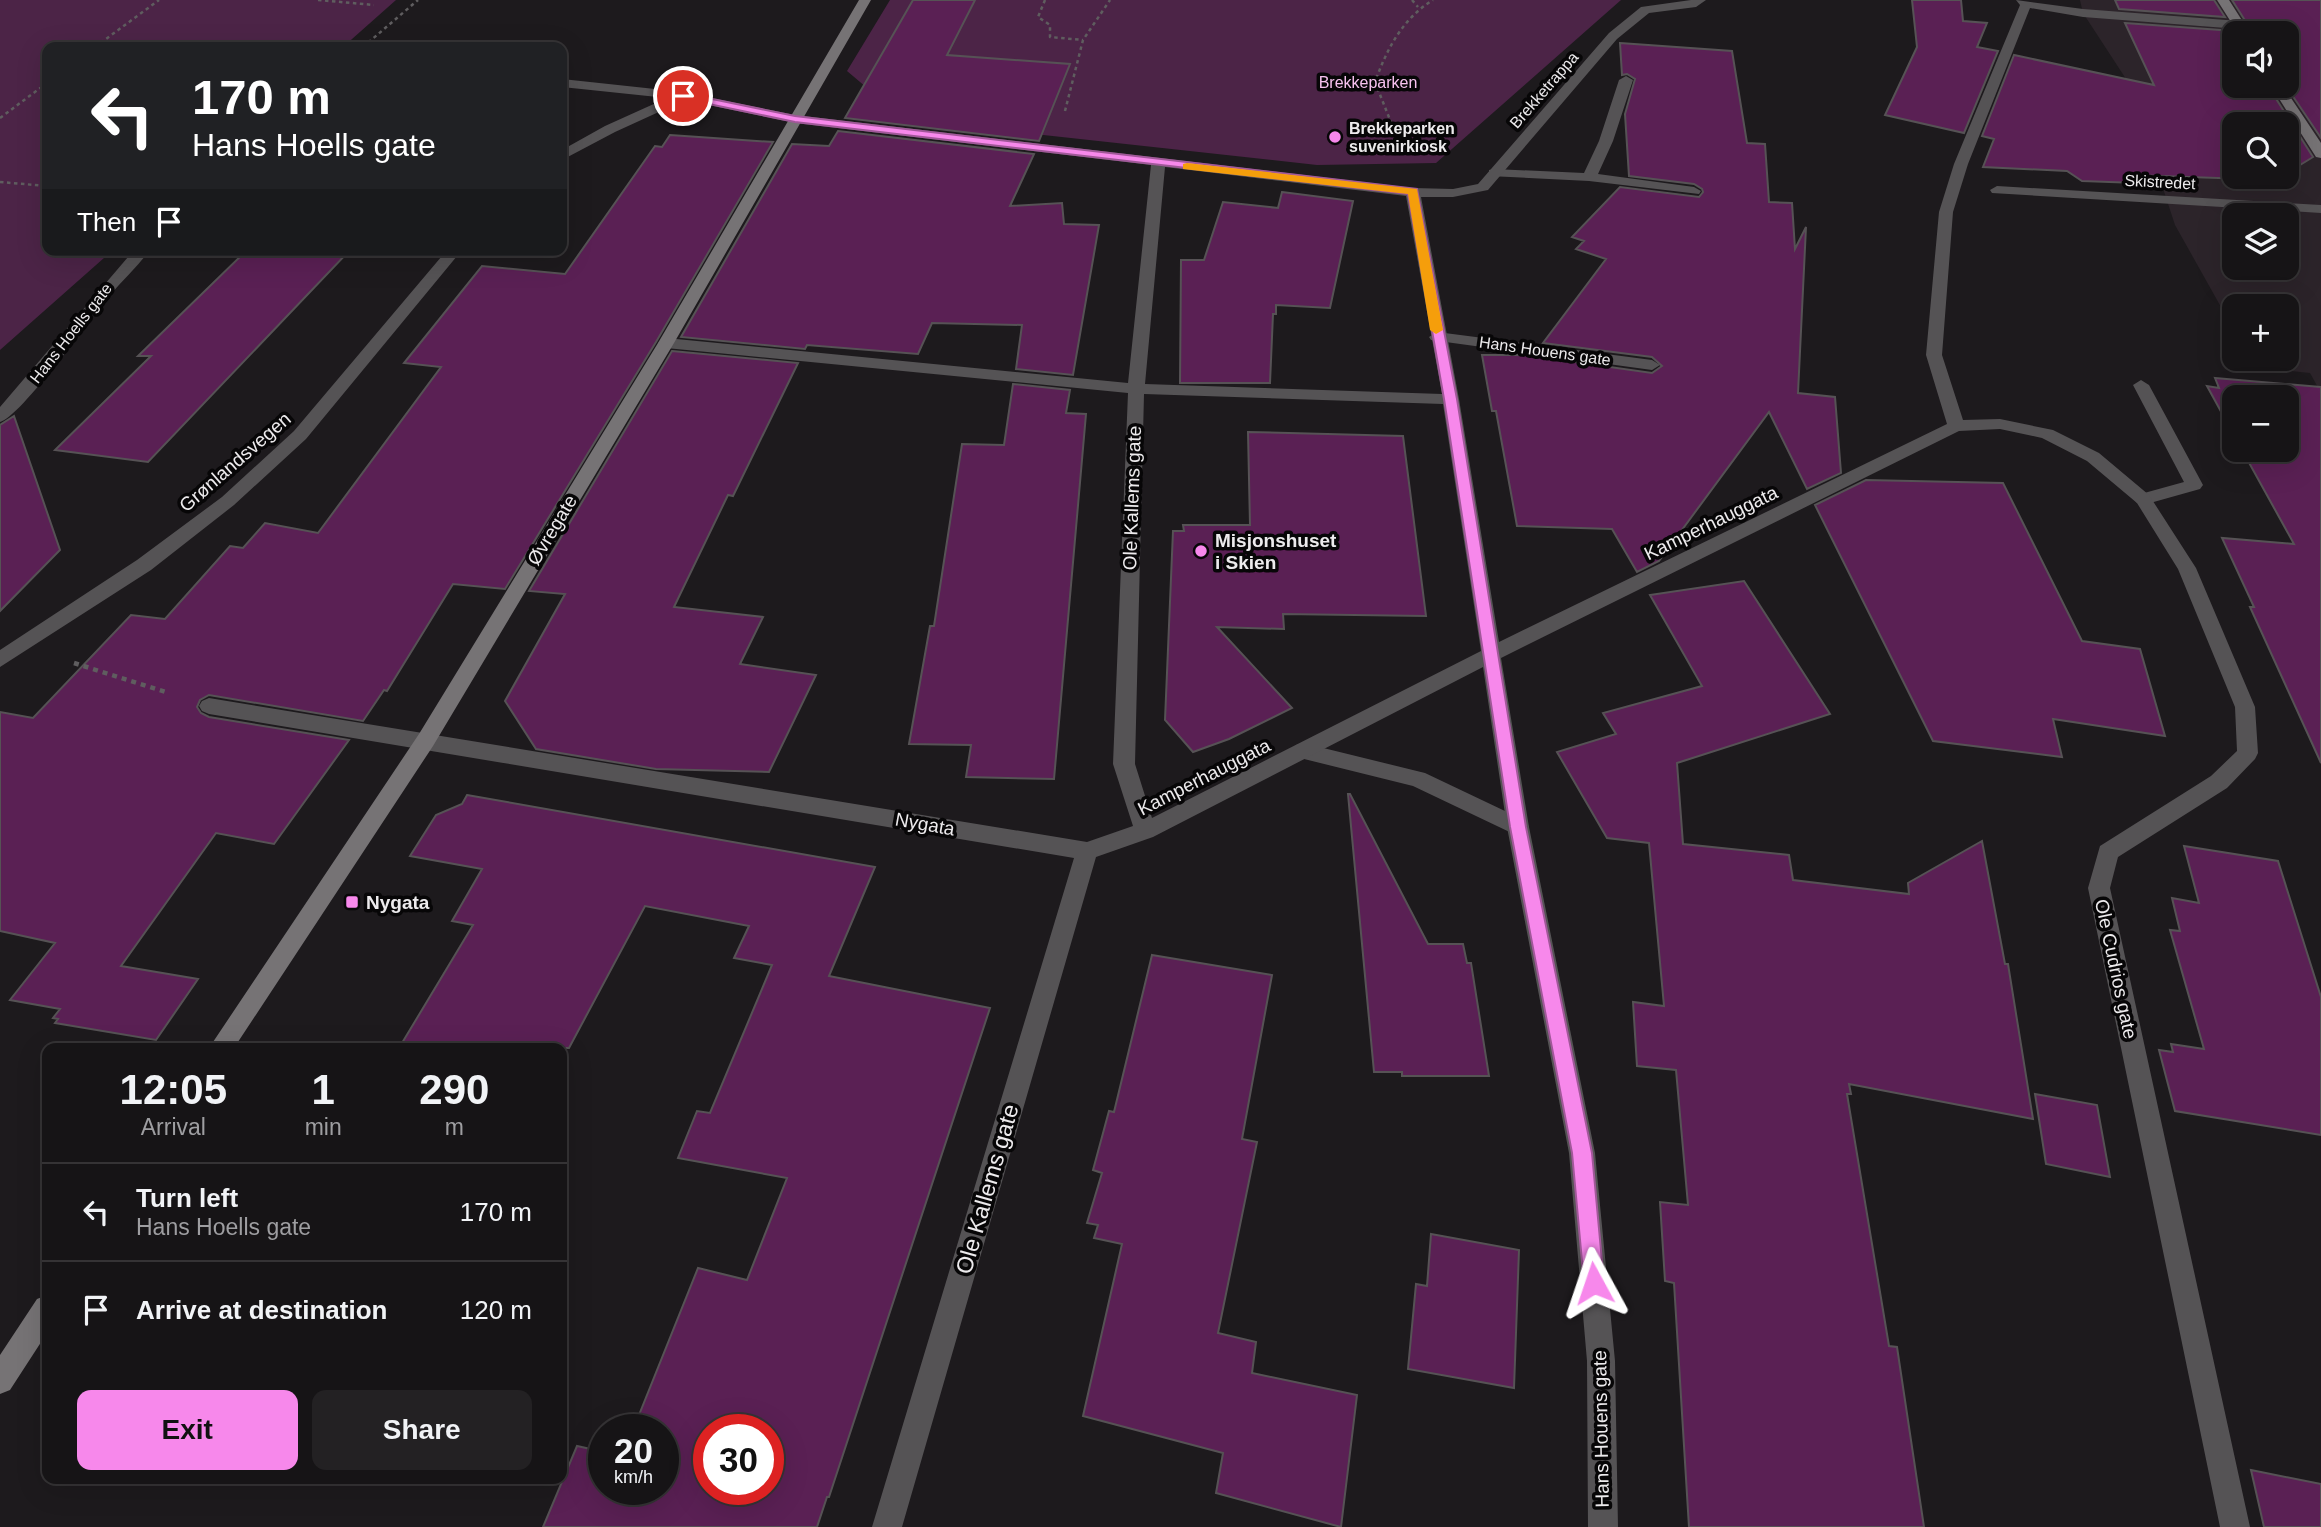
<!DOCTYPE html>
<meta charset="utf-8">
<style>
:root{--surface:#161416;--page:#232123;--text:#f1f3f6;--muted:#9e9ea1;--line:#353335;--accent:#f788eb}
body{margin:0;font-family:Arial,sans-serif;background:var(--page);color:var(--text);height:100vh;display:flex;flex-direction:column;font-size:26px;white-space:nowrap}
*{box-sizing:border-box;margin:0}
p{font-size:23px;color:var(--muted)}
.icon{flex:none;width:38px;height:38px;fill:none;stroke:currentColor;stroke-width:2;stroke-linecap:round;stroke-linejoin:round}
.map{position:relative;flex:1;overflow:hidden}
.details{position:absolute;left:42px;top:1043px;width:525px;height:441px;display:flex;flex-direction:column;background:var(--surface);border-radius:14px;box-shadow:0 7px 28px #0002,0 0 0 2px var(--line)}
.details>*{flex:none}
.banner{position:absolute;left:42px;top:42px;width:525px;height:214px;border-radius:14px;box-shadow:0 7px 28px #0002,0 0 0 2px var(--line);background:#202124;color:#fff;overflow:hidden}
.tools{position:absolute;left:2222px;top:21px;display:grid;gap:14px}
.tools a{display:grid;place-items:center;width:77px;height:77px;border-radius:14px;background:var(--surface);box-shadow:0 7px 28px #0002,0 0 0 2px var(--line);font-size:35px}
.speed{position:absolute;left:588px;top:1414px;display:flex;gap:14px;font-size:35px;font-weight:700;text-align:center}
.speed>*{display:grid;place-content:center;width:91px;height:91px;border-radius:50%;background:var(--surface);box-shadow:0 7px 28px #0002,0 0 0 2px var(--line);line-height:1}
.speed small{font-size:18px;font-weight:400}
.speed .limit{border:10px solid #d22;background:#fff;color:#111}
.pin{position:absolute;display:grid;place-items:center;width:60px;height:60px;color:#fff;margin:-30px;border:4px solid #fff;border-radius:50%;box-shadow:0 2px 7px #0007}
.me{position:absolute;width:77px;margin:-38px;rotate:355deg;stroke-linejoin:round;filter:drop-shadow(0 0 5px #0008)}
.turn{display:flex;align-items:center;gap:24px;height:147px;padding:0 35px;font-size:32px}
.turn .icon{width:91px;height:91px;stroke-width:2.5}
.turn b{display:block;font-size:49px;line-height:60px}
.then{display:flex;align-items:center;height:66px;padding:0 35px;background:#0003;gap:14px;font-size:26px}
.eta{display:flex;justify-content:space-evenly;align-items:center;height:119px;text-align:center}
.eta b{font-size:42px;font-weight:600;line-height:49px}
.button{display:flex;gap:14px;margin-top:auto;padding:14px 35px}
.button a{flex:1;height:80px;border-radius:14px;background:var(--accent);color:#111;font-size:28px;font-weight:600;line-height:80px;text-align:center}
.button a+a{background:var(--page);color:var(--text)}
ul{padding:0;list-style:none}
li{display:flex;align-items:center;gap:21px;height:98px;padding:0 35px;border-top:2px solid var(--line)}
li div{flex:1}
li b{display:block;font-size:26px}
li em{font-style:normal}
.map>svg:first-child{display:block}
</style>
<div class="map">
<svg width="2321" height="1527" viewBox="0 0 2321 1527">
<rect width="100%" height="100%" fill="#1d1a1d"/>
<!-- built -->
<path fill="#2c242a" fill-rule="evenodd" d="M2080,0H2321V393L2310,373L2254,367L2249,359H2287V306H2235V332L2175,225L2128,82L2083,13ZM2235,33H2287V86H2235ZM2235,124H2287V177H2235ZM2235,215H2287V268H2235Z"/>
<!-- green -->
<path fill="#4c2447" d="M0,0H396L343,47H47V250H113L0,350Z
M890,0H1621L1436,163L1317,165L905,120L847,71Z"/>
<!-- building -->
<path fill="#5a2054" stroke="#565255" stroke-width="2" fill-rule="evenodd" d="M913,0H975L947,55L1070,64L1039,141L845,118Z
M1912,0H1961L1963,21L1987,23L1977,47L1998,51L1964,133L1885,115L1917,47Z
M2115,0H2214L2225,17L2119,9Z
M2232,0H2321V138L2286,86L2287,33H2253Z
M2125,23L2234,31L2235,86H2268L2313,157L2287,173V124H2235V177H2281L2275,180L2133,175L2136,183L2082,181L2067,171L1983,167L1994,139L1982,136L2014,55L2154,85Z
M1620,43L1732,51L1747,143L1765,144L1769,202L1792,203L1795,249L1806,227L1798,393L1835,397L1841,473L1807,489L1769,412L1659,561L1637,572L1612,529L1517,526L1496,411H1492L1482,355H1525L1652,373L1662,366L1652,357L1543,343L1606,259L1576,249L1584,241L1572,237L1620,187L1699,197L1703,192L1702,189L1694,184L1629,176L1625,114L1635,79L1627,74L1622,75Z
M838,131L1034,154L1010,206L1062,203L1064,224L1099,225L1073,375L1016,369L1022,325L932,323L918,354L807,345L805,349L681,337L792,144L829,146Z
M670,135L773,142L656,342L505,589L453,584L387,691L384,690L363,721L209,695L200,700L197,707L201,713L209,717L349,740L274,844L216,833L121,966L198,979L156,1040L55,1023L58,1019L53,1018L60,1009L10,1000L55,943L0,931V712L33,718L131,615L165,619L230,546L243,548L265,523L318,533L441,367L404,363L482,266L565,274L655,146L662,147Z
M1282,192L1353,201L1330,308L1276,305V314H1273L1270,383H1180L1181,260H1204L1223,202L1278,208Z
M247,250H350L148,462L55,450L151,356H138Z
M672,351L798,363L733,496L728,495L674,607L763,617L740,664L816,675L769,772L656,769L536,749L505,701L565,594L529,591Z
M2215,378L2321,387V763L2250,607H2254L2222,538L2294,544L2242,450H2287V397H2235V437L2207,386L2219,388Z
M1013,384L1070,390L1066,413L1086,414L1054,779L966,777L971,745L909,744L930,626H934L962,444L1004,445Z
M14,416L60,550L0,611V425Z
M1248,432L1403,436L1426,616L1283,614L1284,629L1217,627L1292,708L1229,739L1193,752L1165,720L1173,531H1184L1183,525H1250Z
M1866,480L2003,483L2082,641L2140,649L2165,736L2053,719L2062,757L1933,741L1815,505Z
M1744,581L1830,714L1677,763L1683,844L1789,855L1793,880L1909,894L1908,883L1982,841L2005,964H2008L2033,1119L1849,1084L1851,1094H1847L1889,1346L1897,1347L1924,1527H1689L1674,1283L1665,1281L1660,1202L1688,1205L1676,1070L1637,1066L1633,1002L1664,1006L1649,843L1607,838L1557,752L1616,734L1603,713L1702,686L1650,595Z
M1348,794H1350L1428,944H1463L1467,963H1471L1489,1076H1402V1072H1374Z
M467,795L875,867L829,976L990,1008L829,1497H827L817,1527H543L577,1446L604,1452V1489H663V1430H633L698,1268L747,1280L787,1178L678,1158L697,1111L710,1113L772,965L734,958L749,926L645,906L569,1048H399L473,925L452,921L482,869L410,856L436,815L462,804ZM709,1430H768V1489H709Z
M2184,846L2278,861L2321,997V1135L2175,1111L2159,1050L2173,1052L2171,1044L2204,1049L2170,930L2180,931L2172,898L2199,903Z
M1152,955L1272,975L1242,1139L1257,1142L1218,1333L1256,1342L1252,1373L1357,1395L1341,1527L1216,1493L1223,1453L1083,1416L1122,1244L1094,1238L1098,1225L1087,1223L1102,1173L1093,1170L1109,1111L1114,1112Z
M2035,1094L2097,1105L2110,1177L2046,1164Z
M1431,1234L1519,1250L1514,1388L1408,1369L1416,1284L1427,1286Z
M2251,1470L2321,1484V1527H2264Z"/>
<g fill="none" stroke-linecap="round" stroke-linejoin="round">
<!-- path-far1 -->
<path stroke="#5f5d5f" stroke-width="2.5" stroke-dasharray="3.5 3.5" stroke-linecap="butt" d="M318,0L374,5
M1045,0L1038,17L1050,25V37L1083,40
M1412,0L1418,7
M95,47L159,0
M363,47L418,0
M1065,111L1083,40L1110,0
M0,118L47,83
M1402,150L1375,82C1387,49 1402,19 1433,0
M0,182L47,186"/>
<!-- path -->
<path stroke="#5f5d5f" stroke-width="4.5" stroke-dasharray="5 5" stroke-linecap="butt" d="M74,663L169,693"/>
<!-- lane -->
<path fill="#555355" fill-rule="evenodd" d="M1626,76L1633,80L1613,141L1598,174L1694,187L1701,191L1699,194L1589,181L1489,176V170L1494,169L1584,173L1599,141L1619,80Z
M1437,332L1652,360L1660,365L1652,370L1431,340L1429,337Z
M2141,380L2149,385L2203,485L2200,489L2143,505L2137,503L2134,499L2137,495L2184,482L2133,385Z
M1303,743L1425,773L1526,821L1529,827L1526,833L1518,836L1413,786L1296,757L1293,751L1296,745Z"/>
<!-- street -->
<path fill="#555355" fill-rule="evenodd" d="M1691,0H1706L1696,7L1649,13L1617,39L1488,190L1453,197H1421L1459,399L1499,642L1947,424L1926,355L1939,212L1954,164L2020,5L2016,0L2083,9L2239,21L2245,25L2239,29L2083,17L2030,8L1968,164L1953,212L1942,355L1963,420L2000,419L2053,430L2099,453L2149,495L2196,568L2255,707L2258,753L2255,759L2227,788L2118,857L2110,888L2250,1527H2220L2088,888L2100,846L2211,776L2237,751L2235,707L2178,569L2137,503L2087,461L2042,438L2000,429L1959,431L1501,658L1529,827L1595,1153L1615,1361L1618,1527H1588L1587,1361L1569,1153L1507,827L1483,667L1153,837L1096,857L902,1527H872L1074,858L209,714L202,711L199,706L202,701L209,698L1087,842L1133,826L1113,764L1128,393L666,348L658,343L666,338L1128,383L1151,165L795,123L685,100L615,132L562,160V150L605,126L667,98L562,87V79L683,92L795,115L1413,188L1453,189L1478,184L1609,33L1641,7ZM1165,167L1406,196L1442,394L1145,384ZM1144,394L1443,404L1481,651L1152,818L1135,764Z
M1997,186L2321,205V213L1992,193L1990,190Z
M134,250H150C138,266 123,280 110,295C91,317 21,417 0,422V407Z
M447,250H462L306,439L234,505L151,570L0,667V650L137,560L222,497L294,431Z"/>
<!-- secondary -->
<path fill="#767375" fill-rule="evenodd" d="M859,0H871L674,343L433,746L234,1048H209L419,734L658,343Z
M2217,0H2229L2250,33H2238Z
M2271,86H2283L2321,143V158L2316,157Z
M47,1295V1333L10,1390L0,1394V1355L37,1299Z"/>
</g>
<!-- route -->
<path fill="#f788eb" stroke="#a15899" stroke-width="2" d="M683,93L795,116L1417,189L1457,399L1526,827L1592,1153L1604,1283L1601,1290L1594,1293L1587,1290L1584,1283L1572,1153L1510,827L1444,399L1408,194L795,122L680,98L678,96Z"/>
<!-- slow -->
<path fill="#f59e0b" d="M1187,163L1417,189L1443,330L1436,334L1430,330L1408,194L1183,169V164Z"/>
<!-- markers -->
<g fill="#f788eb" stroke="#070607" stroke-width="2.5">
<circle cx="1335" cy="137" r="7"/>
<circle cx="1201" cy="551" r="7"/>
<rect x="345" y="895" width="14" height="14" rx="3.5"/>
</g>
<g text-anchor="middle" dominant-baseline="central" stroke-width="7" stroke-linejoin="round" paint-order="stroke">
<!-- far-park labels -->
<g font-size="16" fill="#f7c2ef" stroke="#070607">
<text x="1368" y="82">Brekkeparken</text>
</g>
<!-- far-street labels -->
<g font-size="16" fill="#edebed" stroke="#070607">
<text transform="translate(1544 90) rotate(-49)">Brekketrappa</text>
<text transform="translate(2160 182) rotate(3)">Skistredet</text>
<text transform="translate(71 333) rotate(-52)">Hans Hoells gate</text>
<text transform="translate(1545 351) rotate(8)">Hans Houens gate</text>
</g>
<!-- far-poi labels -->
<g font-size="16" font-weight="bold" fill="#edebed" stroke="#070607" text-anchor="start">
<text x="1349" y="128">Brekkeparken<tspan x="1349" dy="18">suvenirkiosk</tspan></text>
</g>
<!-- street labels -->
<g font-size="19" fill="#edebed" stroke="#070607">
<text transform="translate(235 462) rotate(-41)">Grønlandsvegen</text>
<text transform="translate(1132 498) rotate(-88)">Ole Kallems gate</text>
<text transform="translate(1711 523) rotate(-26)">Kamperhauggata</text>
<text transform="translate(552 530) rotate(-59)">Øvregate</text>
<text transform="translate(1204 777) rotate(-27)">Kamperhauggata</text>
<text transform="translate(925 824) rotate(10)">Nygata</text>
<text transform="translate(2116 969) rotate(78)">Ole Cudrios gate</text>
<text transform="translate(1601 1429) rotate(-91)">Hans Houens gate</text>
</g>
<!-- poi labels -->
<g font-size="19" font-weight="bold" fill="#edebed" stroke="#070607" text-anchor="start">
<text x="1215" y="540">Misjonshuset<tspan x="1215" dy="22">i Skien</tspan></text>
<text x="366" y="902">Nygata</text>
</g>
<!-- near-street labels -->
<g font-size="23" fill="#edebed" stroke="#070607">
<text transform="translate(987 1189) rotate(-74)">Ole Kallems gate</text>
</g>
</g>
</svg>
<div class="tools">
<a><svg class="icon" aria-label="sound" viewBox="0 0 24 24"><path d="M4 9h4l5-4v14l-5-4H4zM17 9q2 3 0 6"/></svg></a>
<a><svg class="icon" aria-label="search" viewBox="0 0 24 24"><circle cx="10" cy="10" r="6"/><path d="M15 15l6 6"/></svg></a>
<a><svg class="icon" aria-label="layers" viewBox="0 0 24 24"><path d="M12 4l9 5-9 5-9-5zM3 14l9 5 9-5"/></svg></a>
<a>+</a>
<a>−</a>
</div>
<div class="speed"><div>20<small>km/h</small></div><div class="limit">30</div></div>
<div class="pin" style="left:683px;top:96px;background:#d93025"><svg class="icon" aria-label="arrive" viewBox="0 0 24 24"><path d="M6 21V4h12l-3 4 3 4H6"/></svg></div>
<svg class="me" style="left:1594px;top:1283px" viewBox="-20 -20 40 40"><path d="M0-17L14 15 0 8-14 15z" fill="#f788eb" stroke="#fff" stroke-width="4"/></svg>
<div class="banner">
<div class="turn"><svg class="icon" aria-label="left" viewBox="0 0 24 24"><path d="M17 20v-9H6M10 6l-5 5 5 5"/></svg><div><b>170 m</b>Hans Hoells gate</div></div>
<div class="then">Then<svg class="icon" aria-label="arrive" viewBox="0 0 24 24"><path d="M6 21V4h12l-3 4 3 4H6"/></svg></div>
</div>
<section class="details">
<div class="eta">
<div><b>12:05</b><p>Arrival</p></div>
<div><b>1</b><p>min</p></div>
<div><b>290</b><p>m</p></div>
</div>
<ul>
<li><svg class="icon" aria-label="left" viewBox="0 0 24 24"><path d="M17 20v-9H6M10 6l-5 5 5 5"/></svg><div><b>Turn left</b><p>Hans Hoells gate</p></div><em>170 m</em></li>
<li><svg class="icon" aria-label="arrive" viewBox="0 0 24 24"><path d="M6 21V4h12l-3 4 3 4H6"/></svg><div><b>Arrive at destination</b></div><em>120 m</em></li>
</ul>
<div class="button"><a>Exit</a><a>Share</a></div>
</section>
</div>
